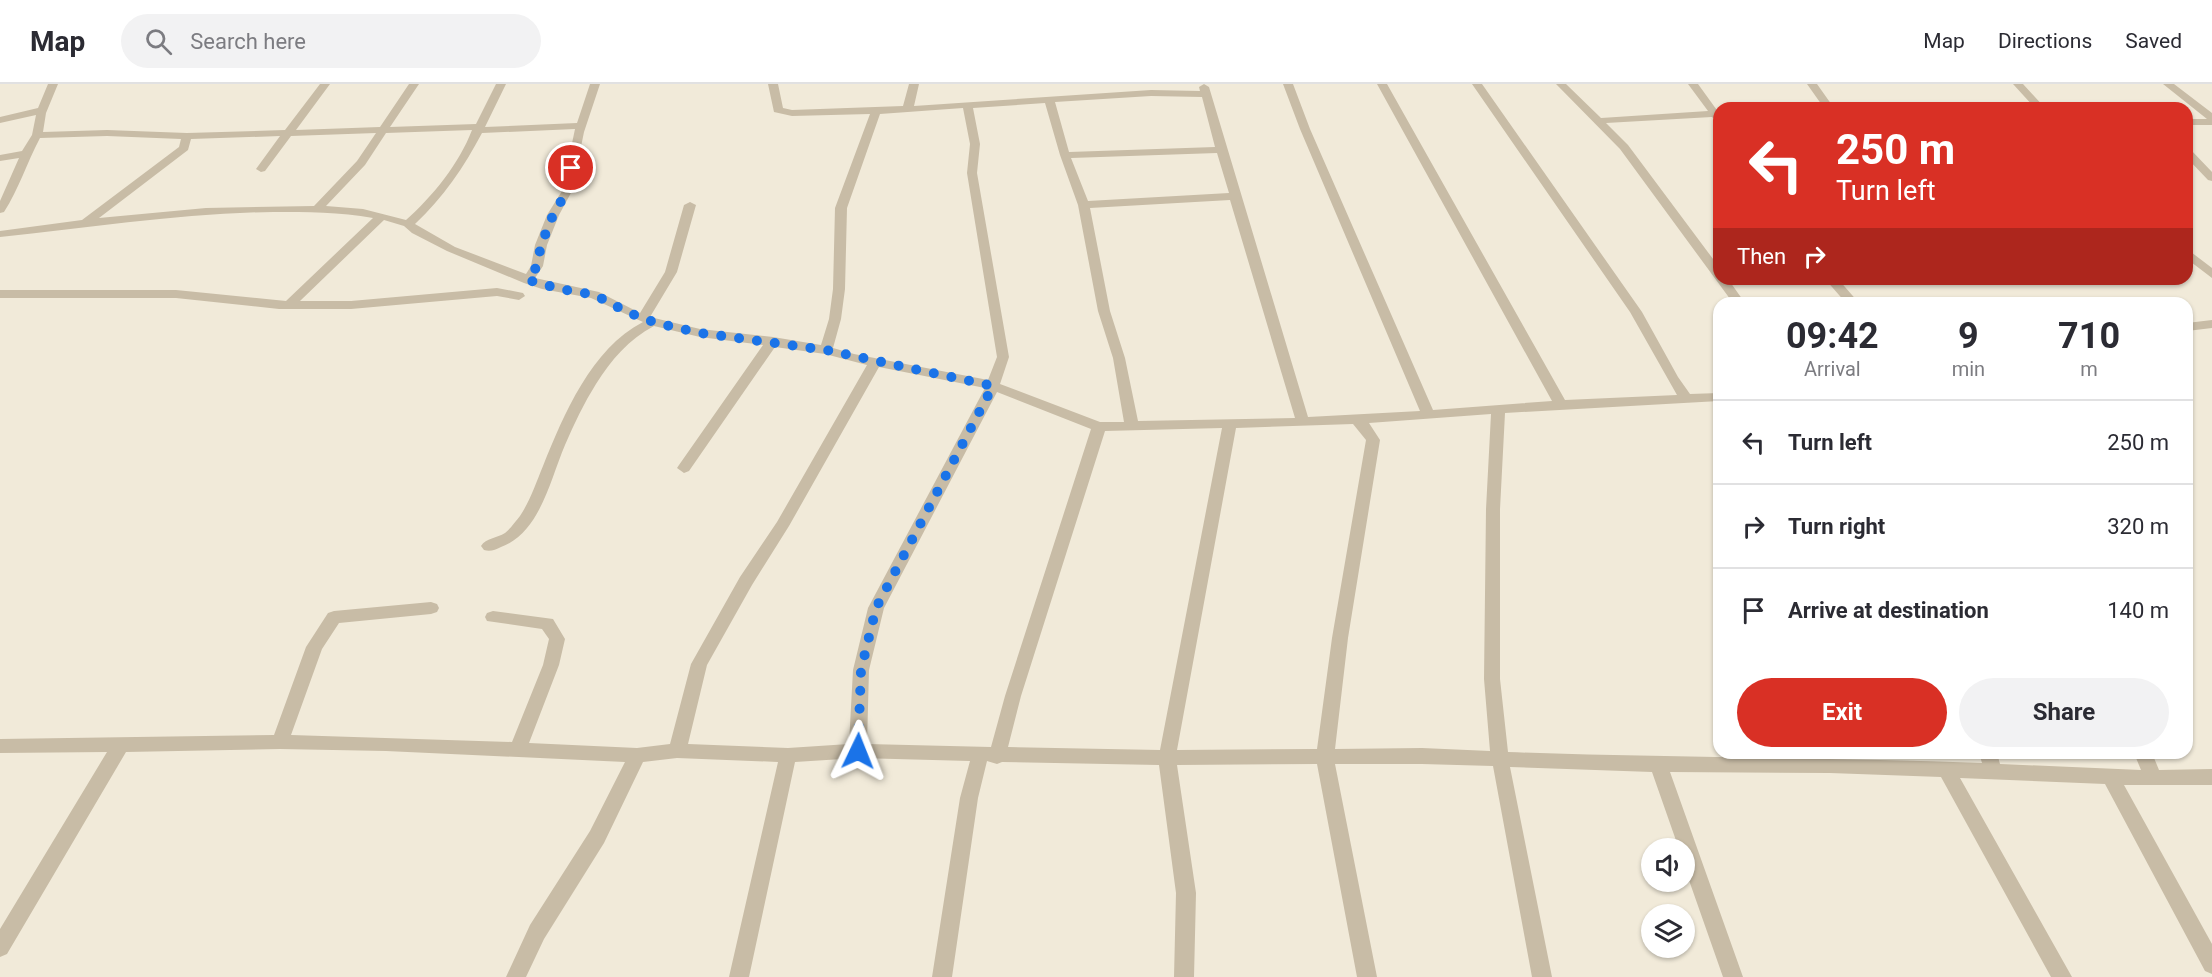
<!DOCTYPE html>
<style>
:root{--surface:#fff;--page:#f2f2f3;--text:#2b2b33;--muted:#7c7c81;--line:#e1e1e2;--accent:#d93025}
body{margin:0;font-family:Roboto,sans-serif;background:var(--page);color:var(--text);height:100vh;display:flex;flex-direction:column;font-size:22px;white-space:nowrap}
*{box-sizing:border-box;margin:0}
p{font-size:20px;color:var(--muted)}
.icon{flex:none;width:33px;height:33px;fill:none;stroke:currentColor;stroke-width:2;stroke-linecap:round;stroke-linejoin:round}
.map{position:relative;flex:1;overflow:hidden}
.sheet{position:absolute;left:1713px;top:213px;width:480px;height:462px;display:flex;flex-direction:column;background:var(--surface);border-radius:18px;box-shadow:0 2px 4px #0004}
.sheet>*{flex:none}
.guide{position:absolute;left:1713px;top:18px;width:480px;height:183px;border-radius:18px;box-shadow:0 2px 4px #0004;background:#d93025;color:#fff;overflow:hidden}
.buttons{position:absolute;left:1641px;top:754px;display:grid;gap:12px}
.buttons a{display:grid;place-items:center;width:54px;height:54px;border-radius:50%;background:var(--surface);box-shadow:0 2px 4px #0004;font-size:30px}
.pin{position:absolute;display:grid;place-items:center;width:51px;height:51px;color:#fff;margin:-26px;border:3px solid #fff;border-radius:50%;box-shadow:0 2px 6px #0007}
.me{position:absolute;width:66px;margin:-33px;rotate:2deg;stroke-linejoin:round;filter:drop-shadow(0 0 4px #0008)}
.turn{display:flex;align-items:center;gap:21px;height:126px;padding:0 24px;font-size:27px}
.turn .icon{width:78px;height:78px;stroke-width:2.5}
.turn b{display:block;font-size:42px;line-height:51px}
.then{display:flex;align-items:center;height:57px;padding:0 24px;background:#0003;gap:12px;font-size:22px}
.eta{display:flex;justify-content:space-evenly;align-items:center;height:102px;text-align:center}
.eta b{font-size:36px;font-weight:700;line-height:42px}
.button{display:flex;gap:12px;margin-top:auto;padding:12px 24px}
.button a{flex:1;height:69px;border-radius:36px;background:var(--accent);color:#fff;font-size:24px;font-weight:700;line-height:69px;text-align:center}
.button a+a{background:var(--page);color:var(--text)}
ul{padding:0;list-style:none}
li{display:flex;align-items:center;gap:18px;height:84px;padding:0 24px;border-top:2px solid var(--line)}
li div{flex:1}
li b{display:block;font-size:22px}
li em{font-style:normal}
header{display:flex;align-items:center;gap:36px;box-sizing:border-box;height:84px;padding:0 30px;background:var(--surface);border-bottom:2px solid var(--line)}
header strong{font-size:28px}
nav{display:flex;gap:33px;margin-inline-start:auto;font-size:21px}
.search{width:420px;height:54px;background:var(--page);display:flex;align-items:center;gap:15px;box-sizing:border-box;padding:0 21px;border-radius:33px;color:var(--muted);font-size:22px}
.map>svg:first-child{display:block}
</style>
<header>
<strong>Map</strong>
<div class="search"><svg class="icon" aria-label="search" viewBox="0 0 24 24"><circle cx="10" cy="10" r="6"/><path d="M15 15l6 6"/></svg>Search here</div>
<nav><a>Map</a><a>Directions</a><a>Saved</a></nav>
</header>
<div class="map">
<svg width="2212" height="893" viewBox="0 0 2212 893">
<rect width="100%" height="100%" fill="#f1ead9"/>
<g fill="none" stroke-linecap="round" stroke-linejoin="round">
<!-- street -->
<path fill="#c8bca6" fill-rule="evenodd" d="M48,0H58L46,29L43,48L107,46L187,49L285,46L320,0H330L296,46L380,43L409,0H419L390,43L476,40L496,0H506L485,43L577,39L590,0H600L584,48L572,107L559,131L547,161L543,182L535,194L599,208L640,229L665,188L684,121L690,118L696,121L677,188L650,233L700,245L773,253L821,261L829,235L833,205L835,124L870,30L792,32L774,28L768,0H778L783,24L792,26L903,22L909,0H919L914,22L1151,6L1200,7L1199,3L1204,0L1209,3L1308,333L1420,327L1300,45L1283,0H1293L1310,45L1433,326L1552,317L1377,0H1387L1565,316L1677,311L1630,228L1472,0H1482L1642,228L1678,293L1690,310L1719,309V317L1505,329L1500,425V595L1508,668C1666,674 1824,673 1982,679L1979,669H1997L2000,680L2141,686L2134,669H2152L2159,686L2212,685V701H2124L2212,860V890L2205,887L2105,700L1960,694L2072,893H2051L1941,693L1830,689L1670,688L1743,893H1723L1684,782V765H1679L1652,688L1510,683L1552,893H1532L1493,682L1422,680H1335L1377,893H1357L1317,680L1177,681L1196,809L1194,893H1174L1176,809L1159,681L1002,678L997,680L987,677L978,714L952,893H932L960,714L970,677L858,674L795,678L749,893H729L778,678L677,674L643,678L604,759L544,855L526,893H506L530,841L590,747L625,678L386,667L280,665L126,668L7,870L0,873V845L107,668L0,669V655L274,651L306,563L328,529L334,527L431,518L437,520L439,524L437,528L431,530L339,539L322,565L291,651L512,658L543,581L549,555L542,545L487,537L485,533L487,529L493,527L553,535L565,555L559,581L529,659L637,664L670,660L691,580L740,493L777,438L867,281L825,270L775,263L689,387L684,389L677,384L679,381L763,261L700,253L654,242C629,255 611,276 596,300C584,319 574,340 565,361C550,396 540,449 501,463C495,466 490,468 484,466L481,462C486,454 497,454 505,449C511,444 515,438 520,432C530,417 536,399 543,382C564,330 591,265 643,238L591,214L542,205L524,199L447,167L412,149L404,142L384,136L300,217H351L497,204L523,209L525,212L519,216L497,212L351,225H279L176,214H0V206H176L286,217L373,134C340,128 307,128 273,128C181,129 91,144 0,153V147L82,136L179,63L181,55L107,52L40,54C27,78 19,105 4,128L0,129V117L19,74L0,77V71L22,67L32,51L36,31L0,39V33L38,24ZM1151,12L1202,13L1215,63L1069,68L1055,18ZM1045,19L1060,71L1078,121L1098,227L1113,274L1124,338H1100L1000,300L1009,273L977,89L980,60L973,24ZM963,24L970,60L967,89L997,273L988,296L854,270L833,264L841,235L845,205L847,124L880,30ZM575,45L562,107L547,131L535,161L531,182L526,190L455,163L415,140C443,114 464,83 482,49ZM472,46C459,80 433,112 406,136L363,125L326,122L365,81L386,49ZM376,49L357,77L314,122L206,124L99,134L188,66L191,55L280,52L256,85L261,88L265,87L291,52ZM1217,69L1229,109L1088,117L1071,74ZM1230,116L1295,334L1138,337L1125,274L1110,227L1090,124ZM879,283L985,304L868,524L853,586L849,660L788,664L688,660L707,581L752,501L789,442ZM997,308L1091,345L1005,612L991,663L867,660L869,586L884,524ZM1491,330L1486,425L1484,595L1490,667L1422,664L1335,665L1348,554L1380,356L1369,339ZM1353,340L1366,356L1332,554L1317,665L1177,666L1236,344ZM1222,344L1160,666L1008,663L1021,612L1105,347Z
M1556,0H1566L1601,34L1708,27L1688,0H1698L1719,29V39L1712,33L1606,39L1628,61L1719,183V195H1728L1745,219H1733L1620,65Z
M1807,0H1817L1834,24H1824Z
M2013,0H2023L2045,24H2035Z
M2163,0H2174L2212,29V41H2187V35H2207Z
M2187,65L2191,66L2212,88V97L2208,96L2187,74Z
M2187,165L2212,184V194L2187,175Z
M1825,195H1838L1859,219H1846Z
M2212,236V244L2187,247V239Z"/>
</g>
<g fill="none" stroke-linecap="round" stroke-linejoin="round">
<!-- route -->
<path stroke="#1a73e8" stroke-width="10" stroke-dasharray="0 18" d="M571,84L567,107L553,131L541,161L537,182L528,196L560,205L595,211L627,228L656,239L700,249L826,266L993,302L876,524L861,586L858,667"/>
</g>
</svg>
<div class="buttons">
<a><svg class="icon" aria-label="sound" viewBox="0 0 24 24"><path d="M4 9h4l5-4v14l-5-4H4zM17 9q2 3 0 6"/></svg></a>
<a><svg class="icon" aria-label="layers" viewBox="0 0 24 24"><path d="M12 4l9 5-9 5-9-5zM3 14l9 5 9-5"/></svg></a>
</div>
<div class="pin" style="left:571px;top:84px;background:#d93025"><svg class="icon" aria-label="arrive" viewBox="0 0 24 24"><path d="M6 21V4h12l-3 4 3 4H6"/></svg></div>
<svg class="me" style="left:858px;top:667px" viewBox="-20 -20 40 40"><path d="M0-17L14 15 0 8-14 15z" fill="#1a73e8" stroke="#fff" stroke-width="4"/></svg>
<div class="guide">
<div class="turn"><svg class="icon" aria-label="left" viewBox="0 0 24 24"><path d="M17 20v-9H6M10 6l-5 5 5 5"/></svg><div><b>250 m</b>Turn left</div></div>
<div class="then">Then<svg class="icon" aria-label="right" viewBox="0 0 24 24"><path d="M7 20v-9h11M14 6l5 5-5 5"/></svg></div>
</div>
<section class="sheet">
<div class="eta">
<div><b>09:42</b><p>Arrival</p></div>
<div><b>9</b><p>min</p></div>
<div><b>710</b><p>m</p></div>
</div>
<ul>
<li><svg class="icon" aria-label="left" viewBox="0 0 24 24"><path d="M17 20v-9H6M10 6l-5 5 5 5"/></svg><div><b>Turn left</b></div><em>250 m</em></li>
<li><svg class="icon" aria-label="right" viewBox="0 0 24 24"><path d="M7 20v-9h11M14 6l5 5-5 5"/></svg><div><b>Turn right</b></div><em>320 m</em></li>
<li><svg class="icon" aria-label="arrive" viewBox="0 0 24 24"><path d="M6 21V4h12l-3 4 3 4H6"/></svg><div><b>Arrive at destination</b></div><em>140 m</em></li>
</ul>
<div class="button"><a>Exit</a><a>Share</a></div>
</section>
</div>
